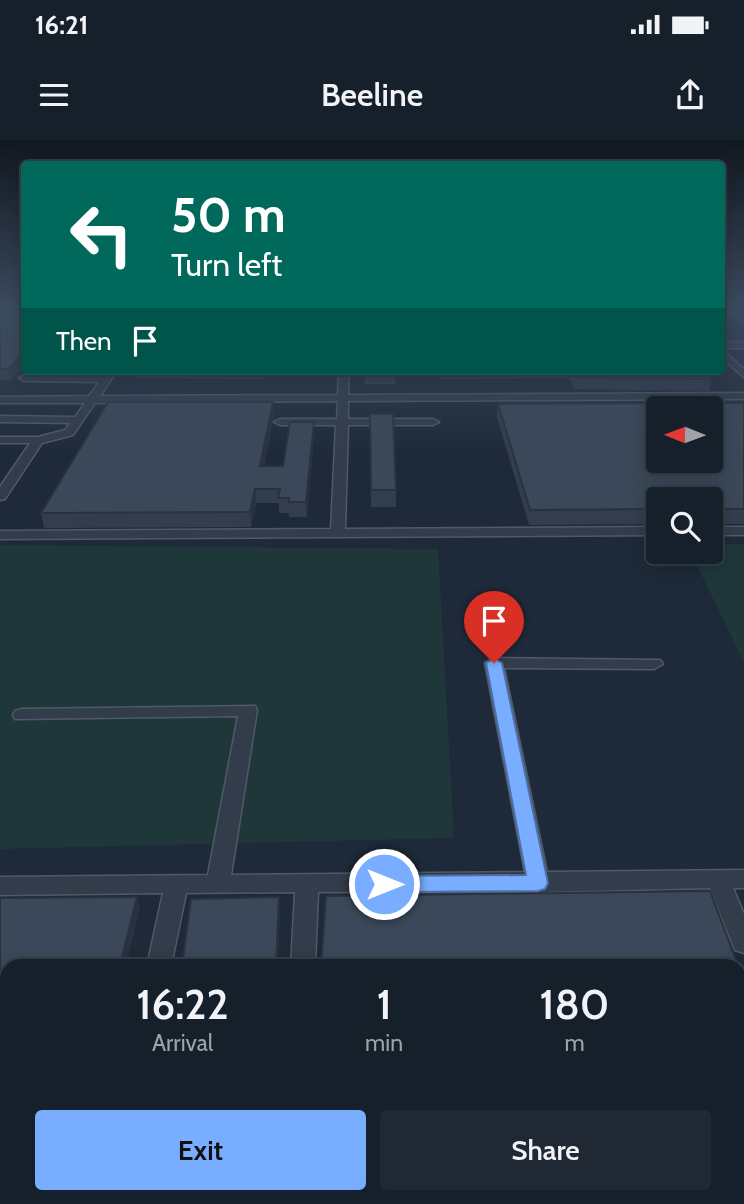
<!DOCTYPE html>
<style>
:root{--surface:#16202b;--page:#1f2833;--text:#f1f3f6;--muted:#9ea3a9;--line:#353e47;--accent:#79adff}
body{margin:0;font-family:Cabin,sans-serif;background:var(--page);color:var(--text);height:100vh;display:flex;flex-direction:column;font-size:26px;white-space:nowrap}
*{box-sizing:border-box;margin:0}
p{font-size:23px;color:var(--muted)}
.icon{flex:none;width:38px;height:38px;fill:none;stroke:currentColor;stroke-width:2;stroke-linecap:round;stroke-linejoin:round}
.map{position:relative;flex:1;overflow:hidden}
.side{position:absolute;left:0px;top:819px;width:746px;height:245px;display:flex;flex-direction:column;background:var(--surface);border-radius:21px 21px 0 0;box-shadow:0 4px 18px #0003,0 0 0 2px var(--line)}
.side>*{flex:none}
.banner{position:absolute;left:21px;top:21px;width:704px;height:214px;border-radius:7px;box-shadow:0 4px 18px #0003,0 0 0 2px var(--line);background:#00695c;color:#fff;overflow:hidden}
.needle{width:46px;rotate:271deg}
.controls{position:absolute;left:646px;top:256px;display:grid;gap:14px}
.controls a{display:grid;place-items:center;width:77px;height:77px;border-radius:7px;background:var(--surface);box-shadow:0 4px 18px #0003,0 0 0 2px var(--line);font-size:35px}
.pin{position:absolute;display:grid;place-items:center;width:60px;height:60px;color:#fff;margin:-72px -30px;border-radius:50% 50% 50% 0;rotate:-45deg;box-shadow:0 0 7px #0007}
.pin .icon{rotate:45deg}
.me{position:absolute;width:77px;margin:-38px;rotate:90deg;stroke-linejoin:round;filter:drop-shadow(0 0 5px #0008)}
.turn{display:flex;align-items:center;gap:24px;height:147px;padding:0 35px;font-size:32px}
.turn .icon{width:91px;height:91px;stroke-width:2.5}
.turn b{display:block;font-size:49px;line-height:60px}
.then{display:flex;align-items:center;height:66px;padding:0 35px;background:#0003;gap:14px;font-size:26px}
.eta{display:flex;justify-content:space-evenly;align-items:center;height:119px;text-align:center}
.eta b{font-size:42px;font-weight:600;line-height:49px}
.cta{display:flex;gap:14px;margin-top:auto;padding:14px 35px}
.cta a{flex:1;height:80px;border-radius:7px;background:var(--accent);color:#111;font-size:28px;font-weight:600;line-height:80px;text-align:center}
.cta a+a{background:var(--page);color:var(--text)}
.status{display:flex;justify-content:space-between;align-items:center;height:49px;padding:0 35px;background:var(--surface);direction:ltr}
.status svg{height:19px;fill:currentColor}
header{display:flex;justify-content:space-between;align-items:center;height:91px;padding:0 35px;background:var(--surface);font-size:32px;font-weight:600}
.map>svg:first-child{display:block}
</style>
<div class="status"><b>16:21</b><svg viewBox="0 0 49 12"><path d="M0 12V9h3v3zM5 12V6h3v6zM10 12V3h3v9zM15 12V0h3v12zM26 1h20v11H26zM47 4h2v5h-2z"/></svg></div>
<header><svg class="icon" aria-label="menu" viewBox="0 0 24 24"><path d="M4 6h16M4 12h16M4 18h16"/></svg>Beeline<svg class="icon" aria-label="share" viewBox="0 0 24 24"><path d="M12 15V3M7 8l5-5 5 5M5 13v7h14v-7"/></svg></header>
<div class="map">
<svg width="744" height="1064" viewBox="0 0 744 1064">
<rect width="100%" height="100%" fill="#1e2a39"/>
<!-- green -->
<path fill="#20373a" d="M711,404H744V522L690,411H710Z
M0,405L438,409L454,698L0,709Z"/>
<g fill="none" stroke-linecap="round" stroke-linejoin="round">
<defs>
<path id="minor" d="M723,166H732L744,177V184Z
M721,202H744V208H721Z
M721,209L744,229V237L721,217Z
M107,231H117L100,256L338,255L339,231H349L348,255L744,253V259L348,261V279H433L439,282L433,285H348L345,389L658,387V395L0,399V391L331,389L336,285H280L274,282L280,279H337L338,261L95,263L73,295L42,303L5,359L0,360V347L30,303H0V297H38L65,290L70,283L0,282V276L75,277L85,263H0V257L89,256L99,242L24,241L19,238L24,235L104,236Z
M710,387H744V395H710Z
M494,518L660,520L663,524L654,529L504,528L547,732L744,730V748H733L744,774V813L735,810L710,748L538,752H318L315,826H291L295,752L186,753L171,826H147L163,753L0,755V737L208,735L238,576L15,579L13,575L15,571L22,569L255,566L257,570L231,735L525,732L485,523Z
M738,847H744V869H738Z
M0,859H7V883H0Z
M738,989H744V1019H738Z
M7,1002V1032L0,1033V1003Z
M101,1057H131L129,1064H99Z
M279,1057H309V1064H279Z"/>
</defs>
<!-- minor casing -->
<use href="#minor" stroke="#505967" stroke-width="3"/>
<!-- minor -->
<use href="#minor" fill="#323c4a" fill-rule="evenodd"/>
</g>
<!-- wall -->
<path fill="#323e4d" d="M0,166H24V227H23L11,240H0Z
M131,231H265L263,239L132,238Z
M300,231H320V232H300Z
M365,231H396L395,244H365Z
M438,231H705L712,239L709,251L575,249L568,238L441,239Z
M722,263H744V384H710V359H658V384L529,385L497,277L498,264Z
M274,274L264,326H283L314,282V295L307,377H289V373H279V363H256L251,387L44,388L41,373Z
M370,274L396,350V367H371Z
M137,757L140,769L7,826V842L0,843V758Z
M737,823L736,826H321Z
M744,861V964H738V862Z
M0,875H7V980H0Z"/>
<!-- shaded-wall -->
<path fill="#29323e" d="M20,215L23,227L11,240L8,229Z
M273,262L274,274L261,340L260,326Z
M314,282V295L307,377L306,362Z
M255,349L256,363L251,387L250,372Z
M137,757L140,769L126,826H120Z
M279,757L280,769L278,826H276Z
M82,1057H89L88,1064H81Z"/>
<!-- building -->
<path fill="#3a4859" stroke="#29323e" stroke-width="2" fill-rule="evenodd" d="M0,166H24V215H20L8,229H0Z
M572,231H705L712,239L576,237Z
M108,262H273L260,326H283L290,282H314L306,362H289V358H278L280,349H255L250,372L41,373Z
M722,263H744V369H714L711,372L710,359H658V369L530,370L498,264ZM658,268H710V320H658Z
M370,274H393L396,350H371Z
M710,751L737,823L460,826H321L326,756Z
M137,757L120,826H7V830H0V758Z
M279,757L276,826H182L191,759Z
M744,861V952H738V862Z
M0,875H7V968H0Z
M738,1009H744V1064H310V1057H738Z
M7,1021V1057H82L81,1064H0V1023Z
M132,1057H249L248,1064H131Z"/>
<!-- sky -->
<linearGradient id="sky" x2="0" y2="1"><stop stop-color="#10171f"/><stop offset="0.53" stop-color="#3b4a5f"/><stop offset="1" stop-color="#3b4a5f" stop-opacity="0"/></linearGradient>
<rect width="744" height="315" fill="url(#sky)"/>
<!-- route -->
<path fill="#79adff" stroke="#4f70a6" stroke-width="2" d="M494,518L502,523L548,743L545,749L538,751L384,752L376,750L373,744L376,738L384,736L526,735L486,523Z"/>
</svg>
<div class="controls">
<a><svg class="needle" viewBox="-14 -14 28 28"><path d="M0-13l5 13h-10z" fill="#e53935"/><path d="M0 13l5-13h-10z" fill="#9ea3a9"/></svg></a>
<a><svg class="icon" aria-label="search" viewBox="0 0 24 24"><circle cx="10" cy="10" r="6"/><path d="M15 15l6 6"/></svg></a>
</div>
<div class="pin" style="left:494px;top:523px;background:#d93025"><svg class="icon" aria-label="arrive" viewBox="0 0 24 24"><path d="M6 21V4h12l-3 4 3 4H6"/></svg></div>
<svg class="me" style="left:384px;top:744px" viewBox="-20 -20 40 40"><circle r="17" fill="#79adff" stroke="#fff" stroke-width="3"/><path d="M0-11L8 9 0 5-8 9z" fill="#fff"/></svg>
<div class="banner">
<div class="turn"><svg class="icon" aria-label="left" viewBox="0 0 24 24"><path d="M17 20v-9H6M10 6l-5 5 5 5"/></svg><div><b>50 m</b>Turn left</div></div>
<div class="then">Then<svg class="icon" aria-label="arrive" viewBox="0 0 24 24"><path d="M6 21V4h12l-3 4 3 4H6"/></svg></div>
</div>
<section class="side">
<div class="eta">
<div><b>16:22</b><p>Arrival</p></div>
<div><b>1</b><p>min</p></div>
<div><b>180</b><p>m</p></div>
</div>
<div class="cta"><a>Exit</a><a>Share</a></div>
</section>
</div>
